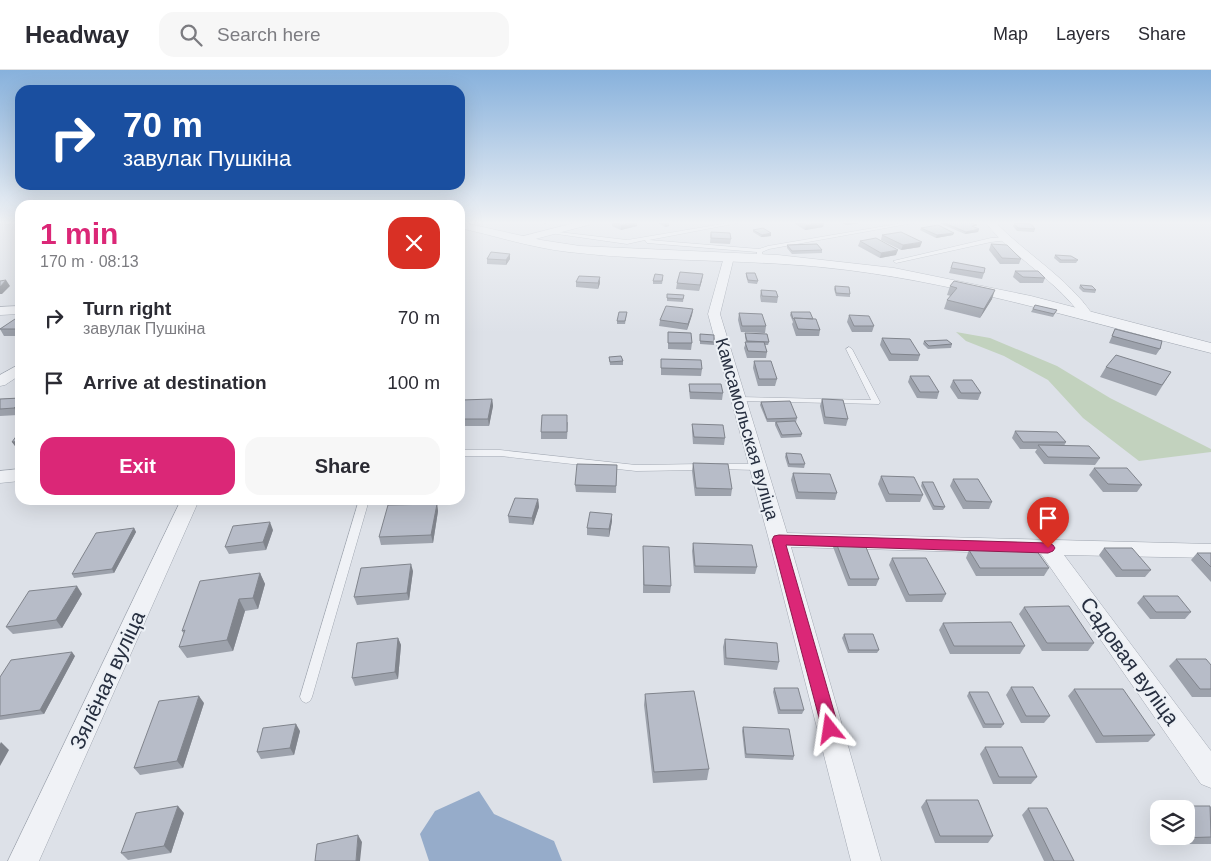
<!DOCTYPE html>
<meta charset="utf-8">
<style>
:root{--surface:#fff;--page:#f7f7f7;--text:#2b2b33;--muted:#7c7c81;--line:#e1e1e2;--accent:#db2777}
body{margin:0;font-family:Arial,sans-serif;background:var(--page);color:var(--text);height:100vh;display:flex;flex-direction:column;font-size:19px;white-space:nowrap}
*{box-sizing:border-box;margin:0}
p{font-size:16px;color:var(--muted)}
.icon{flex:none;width:28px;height:28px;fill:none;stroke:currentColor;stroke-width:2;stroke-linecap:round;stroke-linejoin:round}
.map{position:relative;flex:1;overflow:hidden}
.side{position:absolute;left:15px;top:130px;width:450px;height:305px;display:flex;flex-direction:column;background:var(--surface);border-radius:15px;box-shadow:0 5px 20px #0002}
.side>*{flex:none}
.hud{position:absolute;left:15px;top:15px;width:450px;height:105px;border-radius:15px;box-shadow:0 5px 20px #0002;background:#1a4fa0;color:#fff;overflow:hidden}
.fabs{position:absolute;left:1150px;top:730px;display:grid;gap:10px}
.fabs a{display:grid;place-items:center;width:45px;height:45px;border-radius:10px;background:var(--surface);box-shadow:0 5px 20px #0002;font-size:25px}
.pin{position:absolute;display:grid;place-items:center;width:42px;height:42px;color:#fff;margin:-51px -21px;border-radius:50% 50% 50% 0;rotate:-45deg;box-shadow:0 0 5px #0007}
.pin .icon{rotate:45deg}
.me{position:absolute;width:55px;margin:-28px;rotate:345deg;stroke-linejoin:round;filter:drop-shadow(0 0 4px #0008)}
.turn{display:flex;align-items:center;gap:18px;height:105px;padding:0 25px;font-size:22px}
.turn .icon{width:65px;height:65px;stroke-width:2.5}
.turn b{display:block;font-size:35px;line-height:42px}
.round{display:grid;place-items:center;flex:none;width:52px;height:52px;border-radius:15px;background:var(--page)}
.head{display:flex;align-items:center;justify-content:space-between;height:85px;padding:0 25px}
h1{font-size:30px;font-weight:700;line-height:38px;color:var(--accent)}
.primary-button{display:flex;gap:10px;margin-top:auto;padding:10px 25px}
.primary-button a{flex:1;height:58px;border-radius:15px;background:var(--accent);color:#fff;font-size:20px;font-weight:700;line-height:58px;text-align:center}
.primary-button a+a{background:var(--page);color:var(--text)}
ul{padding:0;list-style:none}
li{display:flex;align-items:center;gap:15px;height:65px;padding:0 25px}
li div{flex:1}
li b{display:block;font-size:19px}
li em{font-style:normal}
header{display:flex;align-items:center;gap:30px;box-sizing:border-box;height:70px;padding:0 25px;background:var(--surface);border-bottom:1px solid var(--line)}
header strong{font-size:24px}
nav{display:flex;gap:28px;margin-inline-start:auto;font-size:18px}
.search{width:350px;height:45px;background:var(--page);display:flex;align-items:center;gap:12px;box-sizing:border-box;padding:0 18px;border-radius:15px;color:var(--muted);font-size:19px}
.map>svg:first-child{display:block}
</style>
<header>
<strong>Headway</strong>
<div class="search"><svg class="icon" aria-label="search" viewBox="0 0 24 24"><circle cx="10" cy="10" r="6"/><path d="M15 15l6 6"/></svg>Search here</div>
<nav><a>Map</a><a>Layers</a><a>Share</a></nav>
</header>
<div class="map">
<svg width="1211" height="791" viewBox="0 0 1211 791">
<rect width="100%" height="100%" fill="#dde1e8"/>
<!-- green -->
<path fill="#c2d2be" d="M956,262L990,268L1057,296L1110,328L1211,379V382L1139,391L1083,348L1048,310L1004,286L966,271Z"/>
<!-- water -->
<path fill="#96acca" d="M479,721L494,744L554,771L562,791H429L420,764L435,741Z"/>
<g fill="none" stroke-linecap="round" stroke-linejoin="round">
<defs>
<path id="service" d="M734,152H743L649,170L759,179L768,176L909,152H919L769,179L762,182L763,187L760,189L757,187V182L647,173L645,170L627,174L550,163L548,162L550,161L627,170Z
M1006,167L1009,169L1008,170L991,172L896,193L893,191L991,168Z
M849,277L852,279L880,332L879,334L738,331L734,329L738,327L871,330L846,279Z
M460,380H500L636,395L702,394L706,397L702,400L636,401L500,386H460Z
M718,394H758L762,397L758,400L715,399L714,397L715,395Z
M359,430H369L312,627L310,631L306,633L302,631L300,627Z"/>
<path id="minor" d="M578,152H594L592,154L524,172L519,169L520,167Z
M985,152H995C1026,184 1068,208 1093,245L1091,248H1083C1057,210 1013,188 985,152Z
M729,184L734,187L720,244L787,463L1211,474V488L1064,485L1211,681V718L1201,714L1041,484L791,477L881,791H851L769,470L708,244L724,187Z
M20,236V244L0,245V237Z
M20,294V305L5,315L0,316V305Z
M20,399V411L0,413V401Z
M181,430H199L39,791H8Z"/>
<path id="tertiary" d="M460,152L541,170L580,176L778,185L894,198L1031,226L1211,273V283C1090,253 973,216 848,200C755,188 661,193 569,182C532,178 496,166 460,158Z"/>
</defs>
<!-- service casing -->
<use href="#service" stroke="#a2a8b2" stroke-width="1"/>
<!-- minor casing -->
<use href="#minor" stroke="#a2a8b2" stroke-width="1"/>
<!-- tertiary casing -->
<use href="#tertiary" stroke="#a2a8b2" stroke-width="1"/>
<!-- service -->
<use href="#service" fill="#f0f2f6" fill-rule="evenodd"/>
<!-- minor -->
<use href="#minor" fill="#f0f2f6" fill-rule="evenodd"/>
<!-- tertiary -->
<use href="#tertiary" fill="#f0f2f6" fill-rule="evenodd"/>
</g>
<!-- wall -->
<path fill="#9da2ac" d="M612,152H637V156L621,160L612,156Z
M657,152H674L669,153V156L665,157Z
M796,152H824L823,157L805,160L795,154Z
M838,152H859V153L846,155Z
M940,152H956L977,158H976L979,159L978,162L965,164L939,153Z
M1014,153L1035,159L1034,162L1017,161L1013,156Z
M921,158L953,165L936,168L920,160Z
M753,160L771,163V166L761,167L753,162Z
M711,162L731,169L730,174L710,173Z
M882,165L920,177L901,180L881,170Z
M860,171L896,185L880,188L858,176Z
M991,174L1021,189L1019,194H1000L989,180Z
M787,175L822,180V183L792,184L787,178Z
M510,184V189L506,195L487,194V189Z
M1055,185L1078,190L1076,193H1060L1054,188Z
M953,192L984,203L982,209L949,203Z
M1015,201L1045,208L1043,213H1020L1013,207Z
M746,203L758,211L757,214L748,213L746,206Z
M600,207V213L598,219L576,217V212Z
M663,208L662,214H653V211Z
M702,210L699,221L676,219L677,213Z
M954,211L992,229L980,248L944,239L947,230L951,226L947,225L950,216Z
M1080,215L1096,220L1095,223L1083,222L1079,218Z
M835,216L850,224V227L836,226L834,219Z
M761,220L778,227L777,233L761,232L760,226Z
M667,224L684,225L683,232L667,231Z
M1035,235L1057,240L1053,247L1031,242Z
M693,239L692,245L687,260L659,256L660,250Z
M627,242L625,254H617V251Z
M791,242L813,249L820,260L819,266H796L792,254L793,252L790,245Z
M739,243L766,256L765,263L741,262L738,250Z
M849,245L874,256L872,262H852L847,252Z
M20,247V266H4L0,259Z
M1115,259L1160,279L1156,285L1109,273Z
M668,262L692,273L691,280L668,279Z
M745,263L769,272L768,275H765L767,282L766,288H747L744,278L746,272L745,267Z
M700,264L714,272V275L700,274Z
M882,268L920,285L918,291H889L880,275Z
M924,271L952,274L951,278L928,279L923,274Z
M609,287L623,291V295H610Z
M661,289L702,299L701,306L661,305Z
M754,291L777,309L775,316H758L753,298Z
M1106,297L1171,302L1156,326L1100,307Z
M910,306L939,322L937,329L917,328L908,312Z
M953,310L981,323L978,330L958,329L950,317Z
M689,314L723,323L722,330L690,329L689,320Z
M20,328V343L18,345L0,346V329Z
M492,329L493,336L489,356H460V341Z
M822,329L848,349L846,356L824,354L820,336Z
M761,332L797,348L796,352H795L802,364L801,367L781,368L775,355V352H767L760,335Z
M568,352L567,369H541V362Z
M692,354L725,368L724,375L693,374L692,361Z
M1015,361L1066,372L1064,376L1100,388L1095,395L1044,394L1035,382L1037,379H1020L1012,368Z
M786,383L805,394L804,398L788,397L785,387Z
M693,393L732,419L731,426H695L692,401Z
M617,395L616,423L576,422L575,415Z
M1094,398L1142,415L1137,422H1103L1089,405Z
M793,403L837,423L835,430L796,429L791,410Z
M881,406L923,425L920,432H886L878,414Z
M953,409L992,432L989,439H963L950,416Z
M922,412L945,437L943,440H933L921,416Z
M538,429L539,437L533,455L509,453L508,446Z
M437,434L438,441L433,473L381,475L379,467Z
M612,451L609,467L587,465V458Z
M134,458L136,462L114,503L74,508L72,504Z
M273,460L266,480L229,484L225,477Z
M835,470L879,509L876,516H848L833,477Z
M693,473L757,497L755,504L694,503L692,481Z
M643,476L671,516L670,523H643Z
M1104,478L1151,500L1145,507H1116L1099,485Z
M969,480L1049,498L1044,506H976L966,488Z
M1197,483H1211V512L1191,490Z
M892,488L946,524L942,532H906L889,495Z
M413,501L409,530L357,535L354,527Z
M260,503L265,514L258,539L245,541L233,581L187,588L179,577L184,564L182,561Z
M82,524L62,558L13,564L6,557Z
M1143,526L1191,542L1185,549H1150L1137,533Z
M1024,537L1094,573L1088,581H1042L1019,544Z
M943,553L1025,576L1020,584H950L939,560Z
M844,564L879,580L877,583H848L842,568Z
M398,568L401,575L398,609L355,616L352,608Z
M725,569L779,592L777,600L724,595L723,577Z
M75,586L44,644L0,650V607Z
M1176,589L1211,595V627H1192L1169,596Z
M1011,617L1050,646L1044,653H1021L1006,625Z
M774,618L804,640L802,644H778L773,622Z
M1074,619L1155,665L1148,672L1096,673L1068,626Z
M969,622L1004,654L1001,658H983L967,626Z
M645,624L709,699L707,710L653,713L644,635Z
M204,633L183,698L140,705L134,698Z
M743,657L794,686L793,690L745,688L742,661Z
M300,661L294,685L261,689L257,682Z
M985,677L1037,707L1031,714H993L980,684Z
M926,730L993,766L988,773H935L921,737Z
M1158,736L1211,737V774H1169L1164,766H1186L1159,739V758L1150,743Z
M1028,738L1074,791H1044L1022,745Z
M184,743L171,783L128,790L121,783Z"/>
<!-- shaded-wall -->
<path fill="#80848c" d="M544,152H552L544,154Z
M634,152H637V156L621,160V155Z
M665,152H674L669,153V156L665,157Z
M824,152L823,157L805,160L806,155Z
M847,152H859V153L846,155Z
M979,159L978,162L965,164L966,162Z
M771,163V166L761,167L762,165Z
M954,163L953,165L936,168L937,165Z
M922,172L920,177L901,180L903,175Z
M898,180L896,185L880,188L881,183Z
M510,184V189L506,195V190Z
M20,185V192H19L16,186Z
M703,204L702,210L699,221L700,215Z
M600,207V213L598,219V213Z
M6,210L10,216L2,224H0V217Z
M995,220L992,229L980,248L984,239Z
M693,239L692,245L687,260L688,254Z
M492,329L493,336L489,356L488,349Z
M20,332V343L18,345L14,338Z
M20,371V379H17L12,372Z
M538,429L539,437L533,455L532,448Z
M437,434L438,441L433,473L431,465Z
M612,444V451L609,467V459Z
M270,452L273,460L266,480L263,472Z
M134,458L136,462L114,503L112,499Z
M411,494L413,501L409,530L407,523Z
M260,503L265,514L258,539L253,528Z
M77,516L82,524L62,558L56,550Z
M239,529L245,541L233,581L227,570Z
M398,568L401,575L398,609L395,602Z
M72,582L75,586L44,644L40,640Z
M199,626L204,633L183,698L177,691Z
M296,654L300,661L294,685L290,678Z
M1,672L9,680L0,696V674Z
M178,736L184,743L171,783L164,776Z
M358,765L362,772L360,791H356Z"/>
<!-- building -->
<path fill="#b7bcc8" stroke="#80848c" d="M615,152H634L621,155Z
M801,152H824L806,155Z
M942,152H969L977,155L972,156L979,159L966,162Z
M1014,153L1031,154L1035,159L1018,158Z
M938,155L954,163L937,165L921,158Z
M763,158L771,163L762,165L753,160Z
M711,162L730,163L731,169L711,168Z
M901,162L922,172L903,175L882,165Z
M876,168L898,180L881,183L860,171Z
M817,174L822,180L792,181L787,175Z
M991,174L1007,175L1021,189L1002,188Z
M16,180H20V185L16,186Z
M491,182L510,184L506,190L487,189Z
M1055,185L1071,186L1078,190H1061Z
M460,189H463L462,195H460Z
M953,192L985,198L984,203L951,198Z
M1015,201H1038L1045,208L1023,207Z
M680,202L703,204L700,215L677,213Z
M746,203H755L758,211L748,210Z
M655,204L663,205L662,211H653Z
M579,206L600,207L598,213L576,212Z
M6,210L0,217V211Z
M954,211L995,220L984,239L947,230L957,218L950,216Z
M1080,215L1092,216L1096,220L1084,219Z
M835,216L849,217L850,224L836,223Z
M761,220L776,221L778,227L762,226Z
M667,224L684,225L683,229L667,228Z
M1035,235L1057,240L1054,244L1033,239Z
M666,236L693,239L688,254L660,250Z
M619,242H627L625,251H617Z
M791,242H810L813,249L794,248L793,249Z
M739,243L762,244L766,256H742Z
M849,245L869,246L874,256H854Z
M18,247H20V259H0Z
M794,248L816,249L820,260L798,259Z
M1115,259L1162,271L1160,279L1112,266Z
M668,262L691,263L692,273H668Z
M745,263L767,264L769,272L747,271Z
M700,264L714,265V272L700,271Z
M882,268L910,269L920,285L891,284Z
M947,270L952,274L929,276L924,271Z
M745,272H764L767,282L748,281Z
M1116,285L1171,302L1162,315L1106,297Z
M621,286L623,291L610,292L609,287Z
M661,289L701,290L702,299L661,298Z
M754,291H771L777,309H759Z
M910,306H929L939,322H920Z
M953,310H972L981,323H961Z
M689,314H721L723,323L690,322Z
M20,328V332L14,338L0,339V329Z
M492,329L488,349H460V341L462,330Z
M822,329L843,330L848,349L825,347Z
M790,331L797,348L767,349L761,332Z
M542,345H567V362H541Z
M795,351L802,364L782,365L776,352Z
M692,354L723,355L725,368L694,367Z
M20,361V371L12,372Z
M1015,361L1057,362L1066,372H1023Z
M1038,375L1089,376L1100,388L1048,387Z
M786,383L801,384L805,394H789Z
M693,393L728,394L732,419L696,418Z
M577,394L617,395L616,416L575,415Z
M1094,398H1127L1142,415L1108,414Z
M793,403L830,404L837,423L798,422Z
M881,406L914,407L923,425L889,424Z
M953,409H978L992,432L966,431Z
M922,412H933L945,437L934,436Z
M515,428L538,429L532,448L508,446Z
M437,434L431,465L379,467L388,435Z
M590,442L612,444L609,459L587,458Z
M270,452L263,472L225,477L233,456Z
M134,458L112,499L72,504L96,463Z
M835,470H863L879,509H850Z
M693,473L752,475L757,497L695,496Z
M643,476L669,477L671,516L644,515Z
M1104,478H1132L1151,500H1122Z
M969,480H1036L1049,498H980Z
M1197,483H1211V497Z
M892,488H926L946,524L909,525Z
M411,494L407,523L354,527L361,498Z
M260,503L253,528L239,529L227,570L179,577L185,560L182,561L200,511Z
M77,516L56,550L6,557L29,521Z
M1143,526H1178L1191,542H1156Z
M1069,536L1094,573H1047L1024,537Z
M1011,552L1025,576H954L943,553Z
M844,564H873L879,580H849Z
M398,568L395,602L352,608L357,573Z
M725,569L777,573L779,592L726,588Z
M72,582L40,640L0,646V607L11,590Z
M1176,589H1206L1211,595V619H1200Z
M1011,617H1033L1050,646H1026Z
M774,618H798L804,640H780Z
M1074,619H1123L1155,665L1103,666Z
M694,621L709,699L654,702L645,624Z
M969,622H988L1004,654H985Z
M199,626L177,691L134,698L159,631Z
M296,654L290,678L257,682L263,658Z
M743,657L789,659L794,686L746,684Z
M985,677H1022L1037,707H999Z
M926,730H978L993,766H940Z
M178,736L164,776L121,783L136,743Z
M1158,736H1210L1211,767L1178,768L1177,766H1186V739H1159Z
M1028,738H1047L1074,791H1054Z
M358,765L356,791H315L317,774Z"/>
<!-- sky -->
<linearGradient id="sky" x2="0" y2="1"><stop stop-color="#87b1dc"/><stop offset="0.58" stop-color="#f0f2f5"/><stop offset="1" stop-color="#f0f2f5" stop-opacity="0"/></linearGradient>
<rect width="1211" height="263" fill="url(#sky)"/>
<!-- route -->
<path fill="#db2777" stroke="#8e194d" d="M779,465L1048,473L1053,475L1055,478L1053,481L1048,483L786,475L839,659L836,664L830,667L824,664L822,659L772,470L774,466Z"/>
<g text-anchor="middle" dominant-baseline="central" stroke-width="4" stroke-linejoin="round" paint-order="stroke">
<!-- street labels -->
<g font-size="18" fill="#262e3f" stroke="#ecf0f5">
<text transform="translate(747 359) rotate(74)">Камсамольская вуліца</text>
</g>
<!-- near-street labels -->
<g font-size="21" fill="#262e3f" stroke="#ecf0f5">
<text transform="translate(1130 591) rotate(54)">Садовая вуліца</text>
<text transform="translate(107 610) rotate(-65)">Зялёная вуліца</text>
</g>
</g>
</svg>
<div class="fabs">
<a><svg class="icon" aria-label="layers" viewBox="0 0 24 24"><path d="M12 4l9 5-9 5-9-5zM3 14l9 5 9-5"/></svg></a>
</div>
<div class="pin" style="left:1048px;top:478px;background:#d93025"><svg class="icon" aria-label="arrive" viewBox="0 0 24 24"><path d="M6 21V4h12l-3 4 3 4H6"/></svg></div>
<svg class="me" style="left:830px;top:659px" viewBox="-20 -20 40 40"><path d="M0-17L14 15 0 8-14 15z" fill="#db2777" stroke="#fff" stroke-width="4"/></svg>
<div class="hud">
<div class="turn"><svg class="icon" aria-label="right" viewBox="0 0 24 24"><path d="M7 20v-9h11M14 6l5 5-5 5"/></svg><div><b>70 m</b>завулак Пушкіна</div></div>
</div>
<section class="side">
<div class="head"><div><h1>1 min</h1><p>170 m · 08:13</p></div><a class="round" style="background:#d93025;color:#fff"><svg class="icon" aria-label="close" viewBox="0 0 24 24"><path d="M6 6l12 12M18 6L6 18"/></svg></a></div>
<ul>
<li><svg class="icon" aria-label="right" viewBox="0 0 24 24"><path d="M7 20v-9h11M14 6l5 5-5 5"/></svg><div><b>Turn right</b><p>завулак Пушкіна</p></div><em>70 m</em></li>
<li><svg class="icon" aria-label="arrive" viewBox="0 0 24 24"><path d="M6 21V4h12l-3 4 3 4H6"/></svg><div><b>Arrive at destination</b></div><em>100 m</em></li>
</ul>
<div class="primary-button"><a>Exit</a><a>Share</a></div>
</section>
</div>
